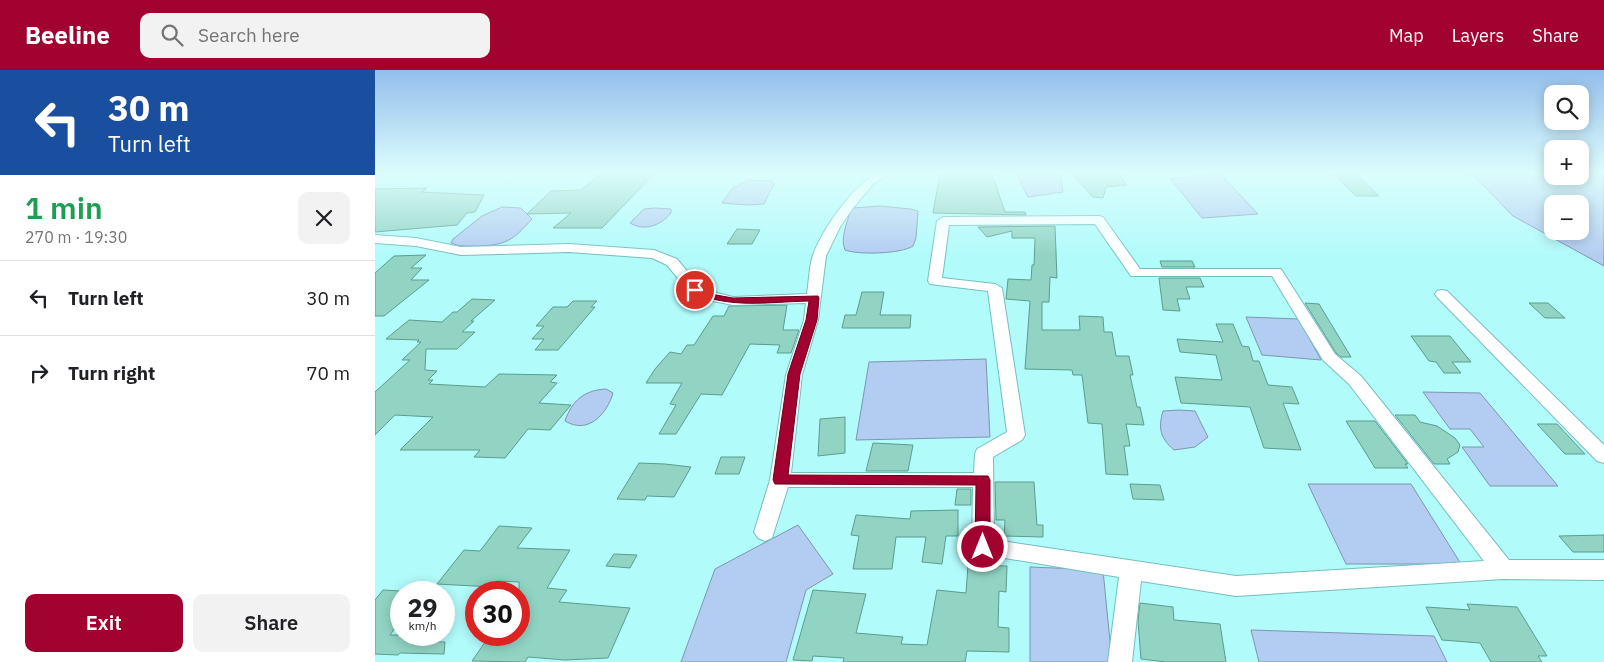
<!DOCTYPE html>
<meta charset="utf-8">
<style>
:root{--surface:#fff;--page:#f2f2f2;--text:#202124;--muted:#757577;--line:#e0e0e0;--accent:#a20230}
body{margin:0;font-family:"IBM Plex Sans",sans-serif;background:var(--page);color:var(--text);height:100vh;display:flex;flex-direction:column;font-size:19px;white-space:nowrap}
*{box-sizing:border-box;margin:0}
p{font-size:16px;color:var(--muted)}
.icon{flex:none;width:28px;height:28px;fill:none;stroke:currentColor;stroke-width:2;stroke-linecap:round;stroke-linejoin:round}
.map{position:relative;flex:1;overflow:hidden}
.details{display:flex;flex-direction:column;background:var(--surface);width:375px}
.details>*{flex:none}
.guide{background:#1a4fa0;color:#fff;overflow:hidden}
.buttons{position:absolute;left:1169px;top:15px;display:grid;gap:10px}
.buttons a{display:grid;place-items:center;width:45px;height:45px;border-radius:10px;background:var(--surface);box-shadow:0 2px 12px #0003;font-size:25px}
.speed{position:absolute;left:15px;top:511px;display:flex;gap:10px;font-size:25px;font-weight:700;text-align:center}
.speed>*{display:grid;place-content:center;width:65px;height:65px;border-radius:50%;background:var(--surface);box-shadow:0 2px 12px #0003;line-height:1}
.speed small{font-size:12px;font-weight:400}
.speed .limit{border:8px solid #d22;background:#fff;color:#111}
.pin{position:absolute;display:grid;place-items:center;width:42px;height:42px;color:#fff;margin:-21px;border:2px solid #fff;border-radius:50%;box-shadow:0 1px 5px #0007}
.me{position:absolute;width:55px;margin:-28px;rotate:0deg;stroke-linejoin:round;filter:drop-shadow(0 0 4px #0008)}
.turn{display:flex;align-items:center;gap:18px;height:105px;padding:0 25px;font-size:22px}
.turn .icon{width:65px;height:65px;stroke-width:2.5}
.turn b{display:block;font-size:35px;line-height:42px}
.round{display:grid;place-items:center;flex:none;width:52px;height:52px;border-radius:10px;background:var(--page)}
.overview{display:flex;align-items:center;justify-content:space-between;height:85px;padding:0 25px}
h1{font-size:30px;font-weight:600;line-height:38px;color:#1e9e55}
.primary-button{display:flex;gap:10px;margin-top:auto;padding:10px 25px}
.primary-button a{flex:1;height:58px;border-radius:10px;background:var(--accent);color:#fff;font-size:20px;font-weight:600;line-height:58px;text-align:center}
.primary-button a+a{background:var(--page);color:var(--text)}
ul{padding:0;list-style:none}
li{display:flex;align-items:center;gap:15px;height:75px;padding:0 25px;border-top:1px solid var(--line)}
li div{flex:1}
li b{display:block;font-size:19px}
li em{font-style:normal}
header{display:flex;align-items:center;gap:30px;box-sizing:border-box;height:70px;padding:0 25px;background:var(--accent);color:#fff}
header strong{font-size:24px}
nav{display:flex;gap:28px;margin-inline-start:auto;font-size:18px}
.search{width:350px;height:45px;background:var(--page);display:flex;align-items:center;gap:12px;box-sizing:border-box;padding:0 18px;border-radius:10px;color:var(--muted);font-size:19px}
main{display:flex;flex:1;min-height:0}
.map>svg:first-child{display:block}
</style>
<header>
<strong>Beeline</strong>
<div class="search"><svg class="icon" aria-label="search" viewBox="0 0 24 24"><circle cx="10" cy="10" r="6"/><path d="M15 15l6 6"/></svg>Search here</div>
<nav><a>Map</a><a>Layers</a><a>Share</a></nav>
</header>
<main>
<section class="details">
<div class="guide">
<div class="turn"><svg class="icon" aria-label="left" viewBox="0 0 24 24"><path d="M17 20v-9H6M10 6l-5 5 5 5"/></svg><div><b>30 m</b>Turn left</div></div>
</div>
<div class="overview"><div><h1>1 min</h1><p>270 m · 19:30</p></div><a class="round"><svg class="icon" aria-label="close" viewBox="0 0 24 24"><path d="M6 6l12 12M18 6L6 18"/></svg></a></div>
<ul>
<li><svg class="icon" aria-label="left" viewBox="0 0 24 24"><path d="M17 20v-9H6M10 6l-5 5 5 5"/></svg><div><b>Turn left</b></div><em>30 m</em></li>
<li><svg class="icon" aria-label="right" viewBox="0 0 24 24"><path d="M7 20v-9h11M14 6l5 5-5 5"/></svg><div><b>Turn right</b></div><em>70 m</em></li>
</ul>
<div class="primary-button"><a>Exit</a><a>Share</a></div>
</section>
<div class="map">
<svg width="1229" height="592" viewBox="0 0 1229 592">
<rect width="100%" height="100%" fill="#b2fbfb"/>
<!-- water -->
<path fill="#b3cdf2" stroke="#7d95af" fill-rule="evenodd" d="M641,103H685L688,122L653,127Z
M1085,103H1177L1178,106H1205V103H1229V196L1138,146L1099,106ZM1178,134H1205V161H1178Z
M846,105L883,144L827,148L795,108Z
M373,110L396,111L399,114L389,134L373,135L347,133L357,119Z
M505,136L536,139L543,141L541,168L538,176C526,184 483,185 470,180C465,169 472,152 476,140L478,138Z
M127,137L146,138L157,149C138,170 132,175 103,176C94,176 85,177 76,173L78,169L107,146Z
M280,138L296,139V143C286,155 270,162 255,153L269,139Z
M871,247L924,249L946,290L887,285Z
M611,289L615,367L481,370L494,292Z
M231,319L238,323C232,344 213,365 190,351C197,330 210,320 231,319Z
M1048,322L1105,323L1183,416H1115L1087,377H1109L1095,359H1075Z
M804,340L820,341L833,367L820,377L799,380C785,368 783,358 788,341Z
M933,414H1036L1086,494H971Z
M423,455L458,504L431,520L411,592H306L340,499Z
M655,497L728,500L737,592H655Z
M876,560L1059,566L1072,592H884Z"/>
<!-- building -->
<path fill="#91d4c3" stroke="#5b9d8d" d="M227,103H280L227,158H178L196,143L152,144L176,121L206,120Z
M565,103H596L595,105L617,104L630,142H650L651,145L558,143Z
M696,103H745L746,107L752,115L731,117L728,128L718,127Z
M958,103H980L1004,126H981Z
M52,118L47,122L109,125L100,142L92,143L82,155L0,162V119Z
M680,156L682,208L675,207L674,232H667V260H705L704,246L728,247L729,262H737L741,286H754L758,305H755L762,337H765L769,355L751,354L755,376H749L753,405L731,404L727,354L713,353L707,305H698L697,300L650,299L655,231L631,229L633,209L656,210L657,195H659L660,168H637V161L612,167L603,157Z
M362,159L385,160L377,174H352Z
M51,185L36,198H47L36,210H54L9,246H0V203L19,186Z
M785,191H817L820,197H787Z
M784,208H825L829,217H811L815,229H802L805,241L788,240Z
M487,222H509L505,245H536L535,258H467L470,245H481Z
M97,229L120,230L96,251H99L87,262H100L82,279H51L50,300L62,301L53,310H58L54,314L110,317L124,304L182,305L175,312L182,313L164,333L196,335L175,360L153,359L130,388L99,387L105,380H25L58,347L20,345L0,365V322L35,290H27L46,272H42L44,270L11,269L34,250L67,252L78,242H82Z
M198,231H222L216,237H220L183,280H160L169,269H157L169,256H161L178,237H192Z
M930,233L944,234L976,287H966L961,283Z
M1154,233H1173L1190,248H1170Z
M412,235L408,260H424L416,283H402L405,275L375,274L347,325L326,324L301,364H284L301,335L295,334L307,313H271L280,299L295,282L306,284L312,275H319L338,246H349L354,236Z
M841,254H858L867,276L874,277L878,291H884L893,315L917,317L924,334L908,333L926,380L889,378L875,337L806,333L800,307L847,310L841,285L805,282L802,269L848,272Z
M1036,266H1075L1096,292H1077L1086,303H1069L1061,292L1054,291Z
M1020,345H1040L1045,352L1062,356L1080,368L1085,375L1083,382L1072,389L1075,394H1059Z
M470,347V383L443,386L445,349Z
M971,351H1000L1033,394H1030L1033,398H1000Z
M1162,354H1182L1210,384H1190Z
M498,373L538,375L533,401H491Z
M346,387H370L364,404H340Z
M264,393L290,394L316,397L299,427L272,426L270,430L242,429Z
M620,412H659L662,455H668V467L629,466L630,450H621Z
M755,414L785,415L789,430L758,429Z
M582,419H596V435H580Z
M583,440V466H571L567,494L547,492L551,467H521L517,499H478L484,466L476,465L481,445L535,449L536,441Z
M124,456L157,458L142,478L195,480L172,518L192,520L184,532L255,538L233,588L190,590L153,587L150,592L97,591L115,565H144V512L122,511L118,517L62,514L89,480L105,481Z
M1229,465V482H1198L1184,466Z
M239,484L262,485L255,498L231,496Z
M593,495L632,496L631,522L624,521L623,557L634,558V582L592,581L590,592H468L469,588L438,586L437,591L418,590L438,520L491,524L481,563L528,567L526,574L552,575L562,520L591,523Z
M8,520L26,521V550L15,565H38L34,571L70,572L69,584L25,583L23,585L0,584V530Z
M765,533L798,537L799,550L845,554L851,592H791L766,589L763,551Z
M1092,534L1142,537L1172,586H1163L1167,592H1116L1105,573L1067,570L1051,537L1095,540Z"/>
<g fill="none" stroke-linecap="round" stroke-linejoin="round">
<defs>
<path id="minor" d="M502,103H515L498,114L478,138L465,157L451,186L443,250L427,305L416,403H599L600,384L602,379L632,362L613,221L555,214L553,211L562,151L568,147L724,146L728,147L765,199H906L960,284L986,306L1134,490H1229V510L1128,509L861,526L766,511L757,592H733L744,507L600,483L597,477L598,417H413L397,468L390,471L383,468L379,462L395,410L411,305L429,250L431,233L358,235L333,230L315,223L292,195L277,188L194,182L86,185L41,176L0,173V165L41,168L86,177L194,174L279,180L302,189L325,217L342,223L358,227L432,224C434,212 434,197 438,185C448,158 477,117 502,103ZM720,154L756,206H897L948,290L974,314L1109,491L861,506L619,470L618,387L647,370L650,365L627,218L620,214L567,208L574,155Z
M1067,220L1072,221L1229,375V393L1222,391L1062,227L1060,224L1062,221Z"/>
</defs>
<!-- minor casing -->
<use href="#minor" stroke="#76bebe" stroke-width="2"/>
<!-- minor -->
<use href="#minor" fill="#fff" fill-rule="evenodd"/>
</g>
<!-- sky -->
<linearGradient id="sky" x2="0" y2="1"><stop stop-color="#93beec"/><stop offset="0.55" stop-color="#dcfdfd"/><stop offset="1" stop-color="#dcfdfd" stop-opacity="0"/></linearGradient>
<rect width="1229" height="186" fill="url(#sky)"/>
<!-- route -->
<path fill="#a20230" stroke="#69011f" d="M317,217H320L341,225L358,228L443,226L444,228L442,250L425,304L413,405L613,406L615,410V477L613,481L608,483L602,481L600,477L601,415L400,414L398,410L413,304L431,250L434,231C392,232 356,239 317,222Z"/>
</svg>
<div class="buttons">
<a><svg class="icon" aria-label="search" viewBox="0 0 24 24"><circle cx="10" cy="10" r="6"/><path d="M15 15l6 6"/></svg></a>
<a>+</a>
<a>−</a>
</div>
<div class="speed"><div>29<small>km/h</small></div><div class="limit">30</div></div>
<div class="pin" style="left:320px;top:220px;background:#d93025"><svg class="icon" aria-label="arrive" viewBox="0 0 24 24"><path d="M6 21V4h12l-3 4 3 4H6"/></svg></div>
<svg class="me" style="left:608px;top:477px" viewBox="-20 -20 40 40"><circle r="17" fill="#a20230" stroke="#fff" stroke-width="3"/><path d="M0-11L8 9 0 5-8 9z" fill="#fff"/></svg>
</div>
</main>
